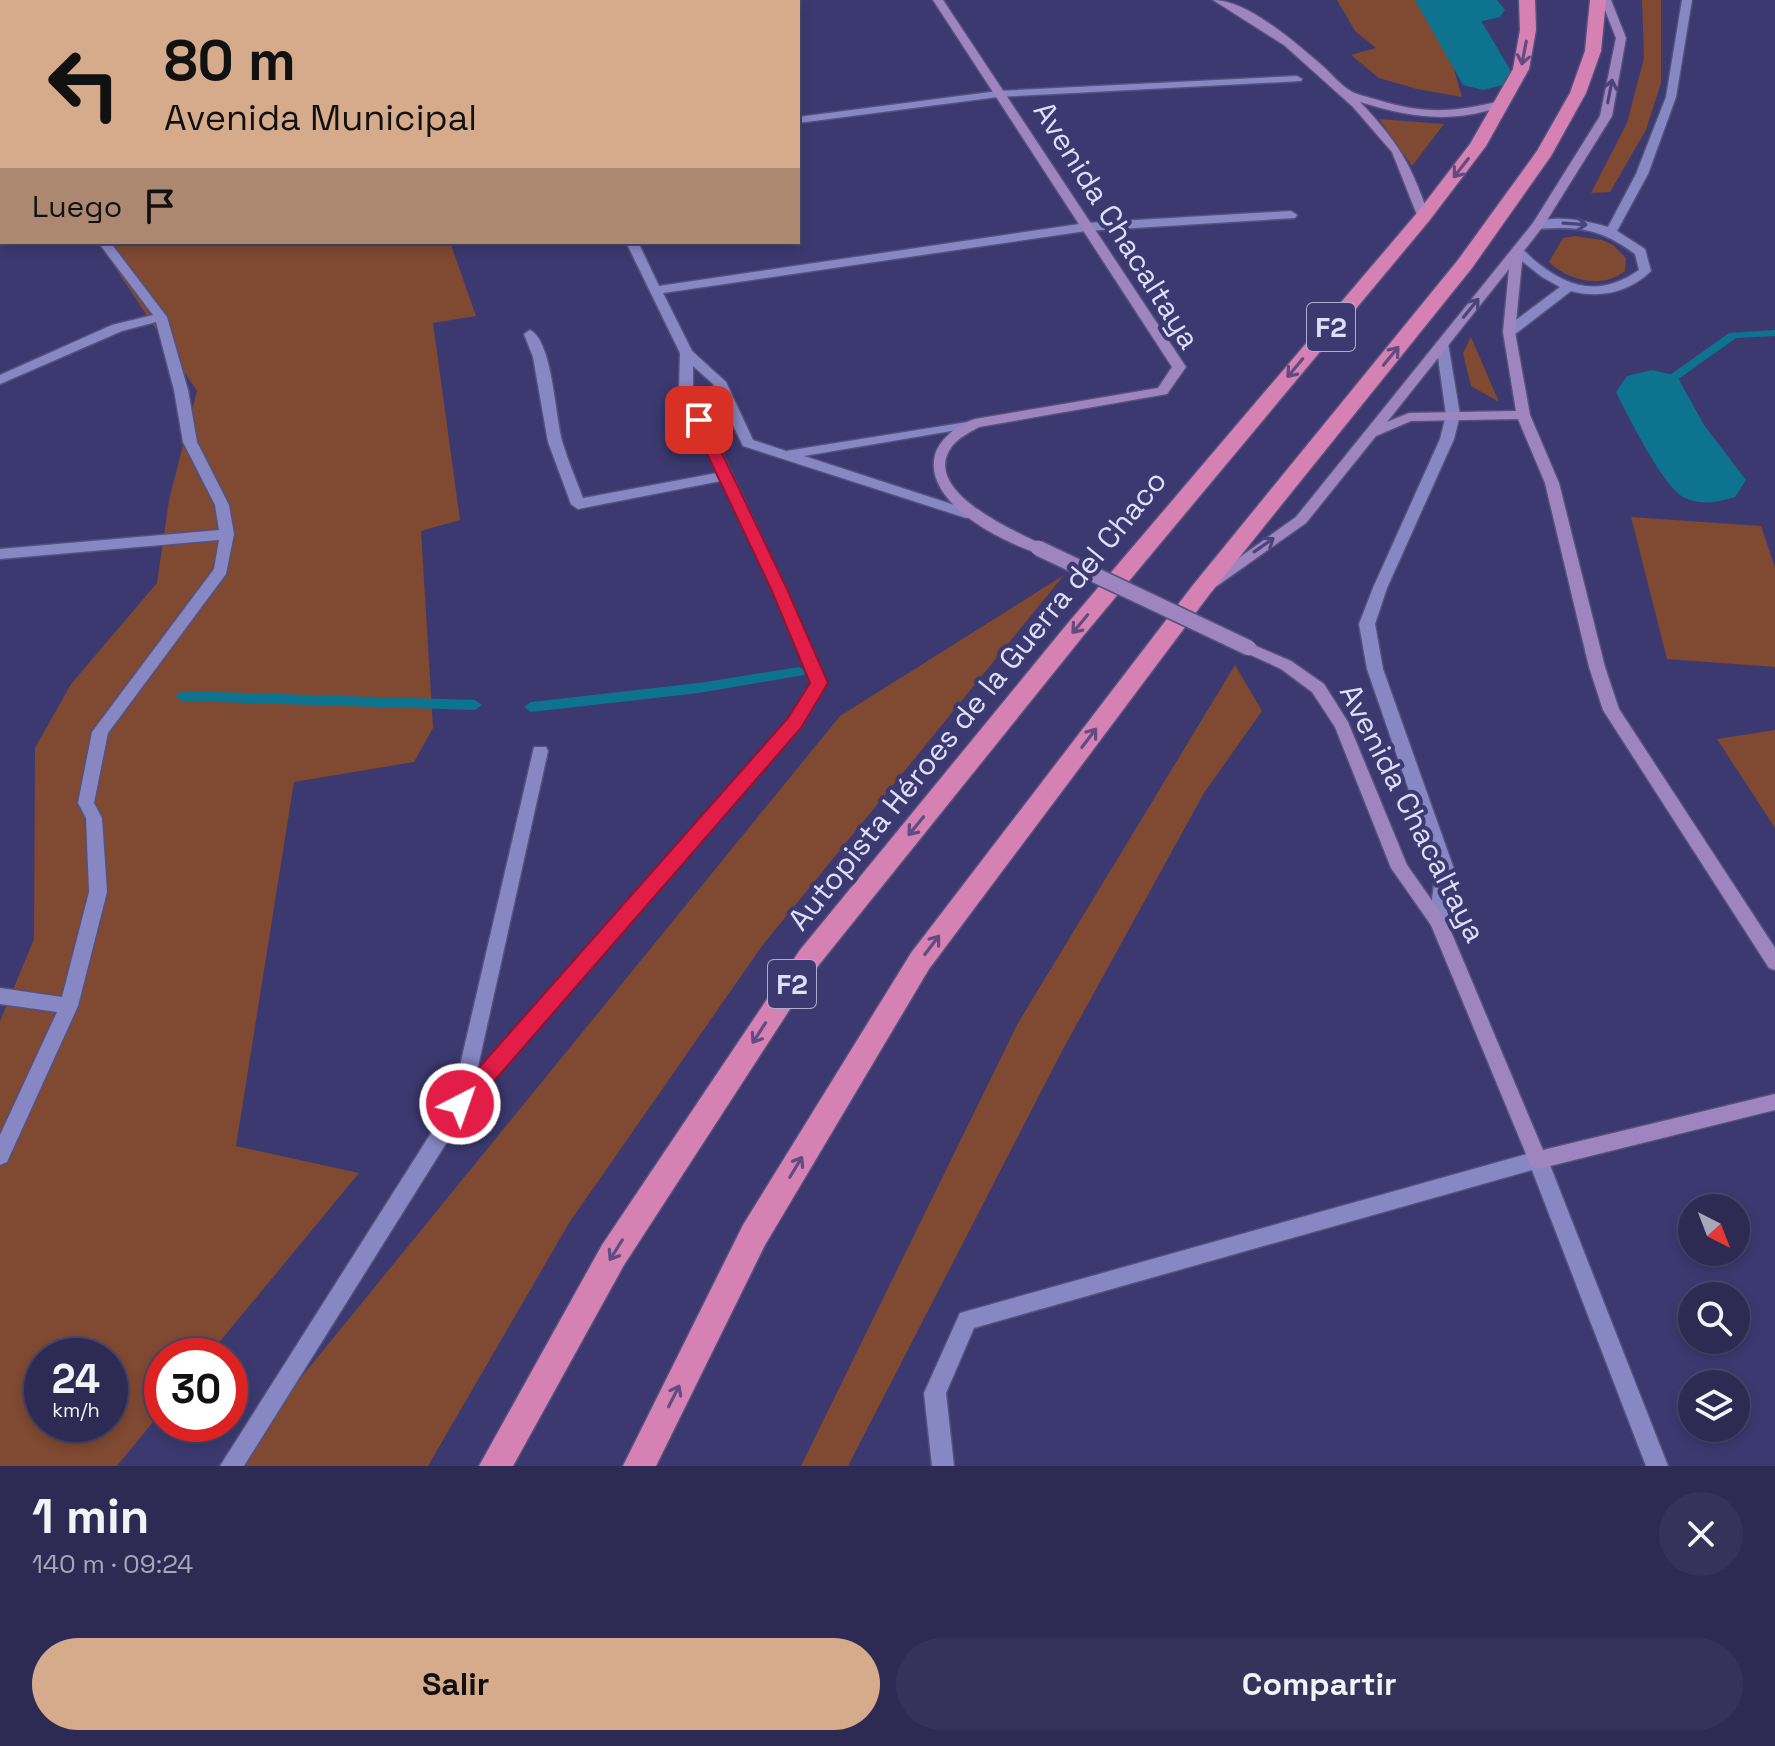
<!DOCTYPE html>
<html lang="es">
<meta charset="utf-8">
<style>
:root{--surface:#2d2b54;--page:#35335a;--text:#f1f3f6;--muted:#a7a7b8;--line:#48476b;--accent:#d6ab8b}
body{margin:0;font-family:"Space Grotesk",sans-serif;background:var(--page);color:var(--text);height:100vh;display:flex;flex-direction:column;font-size:30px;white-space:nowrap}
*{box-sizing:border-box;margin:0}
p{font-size:26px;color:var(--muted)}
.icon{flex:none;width:44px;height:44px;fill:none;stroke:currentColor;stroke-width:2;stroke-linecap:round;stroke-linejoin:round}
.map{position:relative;height:1466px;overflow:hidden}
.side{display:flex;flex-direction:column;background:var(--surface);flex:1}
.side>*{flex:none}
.banner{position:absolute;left:0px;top:0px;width:800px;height:244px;box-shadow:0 4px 12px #0003,0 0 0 2px var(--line);background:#d6ab8b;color:#111;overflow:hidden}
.needle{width:52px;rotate:138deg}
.fabs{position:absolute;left:1678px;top:1194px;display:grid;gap:16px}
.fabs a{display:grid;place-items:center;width:72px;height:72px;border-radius:50%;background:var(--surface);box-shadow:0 4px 12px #0003,0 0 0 2px var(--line);font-size:40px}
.speed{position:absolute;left:24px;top:1338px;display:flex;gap:16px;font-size:40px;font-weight:700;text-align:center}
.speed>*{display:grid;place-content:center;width:104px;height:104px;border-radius:50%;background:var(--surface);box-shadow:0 4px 12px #0003,0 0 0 2px var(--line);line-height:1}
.speed small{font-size:20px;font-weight:400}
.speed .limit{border:12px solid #d22;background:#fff;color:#111}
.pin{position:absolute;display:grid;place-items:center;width:68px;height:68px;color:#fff;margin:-34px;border-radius:16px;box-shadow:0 4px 12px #0006}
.me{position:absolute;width:88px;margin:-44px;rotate:41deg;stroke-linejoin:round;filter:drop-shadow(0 0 6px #0008)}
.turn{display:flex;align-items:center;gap:28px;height:168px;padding:0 32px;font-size:36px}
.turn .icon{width:104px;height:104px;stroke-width:2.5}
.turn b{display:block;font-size:56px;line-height:68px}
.then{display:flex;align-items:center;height:76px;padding:0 32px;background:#0003;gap:16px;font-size:30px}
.round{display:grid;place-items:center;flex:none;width:84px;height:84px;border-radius:42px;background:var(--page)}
.overview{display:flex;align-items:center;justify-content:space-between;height:136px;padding:0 32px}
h1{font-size:48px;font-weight:600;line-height:60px}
.button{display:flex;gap:16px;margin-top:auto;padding:16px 32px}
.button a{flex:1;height:92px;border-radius:48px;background:var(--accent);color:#111;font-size:32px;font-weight:600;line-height:92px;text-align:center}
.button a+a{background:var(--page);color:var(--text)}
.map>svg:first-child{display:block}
</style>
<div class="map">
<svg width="1775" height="1466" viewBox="0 0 1775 1466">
<rect width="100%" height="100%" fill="#3c3970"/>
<!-- green -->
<path fill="#7f4932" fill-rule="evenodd" d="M1337,0H1421L1449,52L1462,97L1417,89L1379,78L1351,55L1376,48L1355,31Z
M1642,0H1661V83L1646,130L1610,192L1591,193L1627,123L1644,58Z
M1379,119L1444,124L1412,166Z
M1575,236L1602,240L1613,245L1626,258L1625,271C1603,289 1568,281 1549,262L1563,238Z
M98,242H450L476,316L433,323L460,520L421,531L433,728L414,762L294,782L236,1146L359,1173L208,1356H162V1411L117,1466H0V1021L34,939L35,748L71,684L157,583L169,500L197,391ZM42,1356H110V1424H42Z
M1471,337L1499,402L1471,386L1463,353Z
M1631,517L1761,526L1775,567V667L1667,659Z
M1064,575L762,946L569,1223L428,1466H229L840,716Z
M1235,665L1262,711L1204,793L1062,1051L848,1466H801L1018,1023Z
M1775,730V828L1717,739Z"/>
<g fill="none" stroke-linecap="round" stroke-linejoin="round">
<!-- stream -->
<path fill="#0d738f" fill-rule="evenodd" d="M1775,330V336L1736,338L1656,395L1652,396L1646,392L1729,333Z
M799,667L806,672L804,675L699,693L531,712L524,707L531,702L699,683Z
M182,691L475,700L482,705L475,710L182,701L175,696Z"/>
<!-- canal -->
<path fill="#0d738f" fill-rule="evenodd" d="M1464,0H1497L1505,10L1500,17C1482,21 1460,27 1442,23L1437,16L1442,9L1467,4Z"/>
<!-- river -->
<path fill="#0d738f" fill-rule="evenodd" d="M1415,0H1469L1512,73L1503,85L1483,90L1463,85Z
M1652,370L1677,376L1704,425L1746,480L1735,497C1717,502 1703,506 1685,498C1664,489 1627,414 1616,392L1627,376Z"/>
<defs>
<path id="lane" d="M530,330C553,341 555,419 563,444C569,464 578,484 585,504L583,507L578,509L571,504L548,442L533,357L524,334Z"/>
<path id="street" d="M541,0H551L552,2H542Z
M686,0H696L697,2H687Z
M1682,0H1692L1676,97L1648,174L1617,231L1645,249L1651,271C1630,292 1600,299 1571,291L1514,335H1504V329L1560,287L1542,277L1513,254V248C1523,247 1526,253 1534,260C1569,289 1600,297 1639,270L1635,254C1601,229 1580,226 1538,229L1532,225C1551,213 1587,221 1608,227L1636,174L1666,97Z
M0,42H2L0,55Z
M1297,76L1302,79L1301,81L998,97L798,123V117L998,91Z
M0,183H2V190H0Z
M2,207V215L0,216V208Z
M1291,211L1297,215L1295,218L1086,231L663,293L692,351L726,382L753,440L786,451L980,420V426L975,427L804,456L976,512L978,515L976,518H966L743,446L713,384L693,366V391L786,589L827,683L801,727L467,1110L244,1466H220L452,1100L534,747H546L548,751L477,1071L789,719L811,683L772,589L721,481L578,509L571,504L578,499L717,473L679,391L680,353L626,242H638L659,286L1086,223Z
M98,242H110L167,317L188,390L197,442L229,505L234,534L226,574L108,733L94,803L102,818L107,892L78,1006L7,1162L0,1165V1135L57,1012L0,1004V988L62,997L89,892L86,818L78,803L92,732L214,569L219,540L0,559V549L219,530L215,505L183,442L174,390L156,322L122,331L0,384V375L112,325L153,315Z
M1442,339L1448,343L1460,415L1454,439L1387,588L1375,624L1383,669L1454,869L1447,922L1444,927L1438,929L1432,927L1429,922L1436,869L1367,669L1359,624L1373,588L1440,439L1446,415L1436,343Z
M1538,1151L1545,1154L1548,1160L1668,1466H1646L1532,1170L974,1328L946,1393L954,1466H932L924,1393L960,1313Z"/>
<path id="secondary" d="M933,0H943L1186,367L1167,394L979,427C970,432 960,437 953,445C917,490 1015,531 1043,545L1045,548L1043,551L1038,553C1001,542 923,502 935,455C940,438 959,424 975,419L1158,388L1172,367Z
M1213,0C1249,0 1299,46 1326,69C1333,76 1341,85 1349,90C1356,95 1369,97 1378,100C1425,115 1457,112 1504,100L1509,103C1503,107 1494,109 1486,111C1442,123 1403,115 1360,102C1398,142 1412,165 1429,217L1423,221L1419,220L1392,152L1353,107L1284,45Z
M1601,0H1611L1626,38L1612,116L1544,225L1523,252L1515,332L1530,415L1559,483L1605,667L1619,709L1775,948V970L1769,968L1603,710L1589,667L1545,483L1518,419L1411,421L1376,436L1306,523L1217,586H1207L1205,582L1296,517L1533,223L1600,116L1616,38ZM1509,269L1503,332L1516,411L1409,413L1387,422Z
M1249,643L1291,661L1324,684L1348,722L1407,865L1447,922L1543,1150L1775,1094V1110L1538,1169L1531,1166L1431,925L1391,868L1335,727L1312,692L1281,669L1244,652L1241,648Z"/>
<path id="highway" d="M1519,0H1535L1536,30L1529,69L1486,146L1429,221L1084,635L818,966L624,1265L513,1466H479L602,1245L800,950L1068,623L1417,213L1470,144L1513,69L1520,30Z
M1590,0H1606L1601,51L1586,93L1551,156L1472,268L1209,595L929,969L765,1245L656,1466H623L743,1225L911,953L1193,585L1458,260L1537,151L1570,93L1585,51Z"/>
</defs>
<!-- lane casing -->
<use href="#lane" stroke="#54517d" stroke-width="3"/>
<!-- street casing -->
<use href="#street" stroke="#54517d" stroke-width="3"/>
<!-- secondary casing -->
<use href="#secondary" stroke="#54517d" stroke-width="3"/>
<!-- highway casing -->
<use href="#highway" stroke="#54517d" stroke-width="3"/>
<!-- lane -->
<use href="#lane" fill="#8787c4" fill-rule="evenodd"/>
<!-- street -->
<use href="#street" fill="#8787c4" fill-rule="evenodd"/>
<!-- secondary -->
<use href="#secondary" fill="#9e85bf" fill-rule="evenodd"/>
<!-- highway -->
<use href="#highway" fill="#d581b4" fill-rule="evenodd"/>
<defs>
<path id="secondary-bridge" d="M1038,548L1249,648"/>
</defs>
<!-- secondary-bridge casing -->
<use href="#secondary-bridge" stroke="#54517d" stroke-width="18" stroke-linecap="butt"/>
<!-- secondary-bridge -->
<use href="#secondary-bridge" stroke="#9e85bf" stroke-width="15"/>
</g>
<!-- one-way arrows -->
<defs><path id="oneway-shaft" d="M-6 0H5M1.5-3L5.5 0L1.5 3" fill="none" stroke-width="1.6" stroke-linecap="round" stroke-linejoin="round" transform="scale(2)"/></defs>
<g stroke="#624b81">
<use href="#oneway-shaft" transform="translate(1524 53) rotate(101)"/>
<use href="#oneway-shaft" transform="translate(1461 168) rotate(128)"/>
<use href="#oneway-shaft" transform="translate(1391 356) rotate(-51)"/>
<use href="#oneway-shaft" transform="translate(1295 368) rotate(130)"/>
<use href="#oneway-shaft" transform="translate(1080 624) rotate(130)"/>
<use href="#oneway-shaft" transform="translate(1089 738) rotate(-53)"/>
<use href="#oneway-shaft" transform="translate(916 826) rotate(129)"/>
<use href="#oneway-shaft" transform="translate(932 945) rotate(-53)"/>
<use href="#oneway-shaft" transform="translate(759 1033) rotate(123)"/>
<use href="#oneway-shaft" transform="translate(796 1167) rotate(-59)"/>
<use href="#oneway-shaft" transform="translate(616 1250) rotate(122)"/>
<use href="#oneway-shaft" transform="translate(674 1396) rotate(-63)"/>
</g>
<g stroke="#4b447c">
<use href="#oneway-shaft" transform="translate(1610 91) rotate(-79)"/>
<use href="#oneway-shaft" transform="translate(1471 308) rotate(-51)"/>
<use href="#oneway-shaft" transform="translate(1264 545) rotate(-35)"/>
</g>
<use stroke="#47457d" href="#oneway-shaft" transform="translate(1575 224) rotate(4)"/>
<!-- route -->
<path fill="#e11d48" stroke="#92132f" stroke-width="2" d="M699,415L706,420L787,589L828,683L801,728L468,1111L460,1113L453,1111L450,1104L453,1097L788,718L810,683L771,589L691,420Z"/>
<g text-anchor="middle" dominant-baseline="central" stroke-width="8" stroke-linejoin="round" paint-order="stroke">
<!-- shield labels -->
<g fill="#3c3970" stroke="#adadd0" stroke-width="2">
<rect x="1307" y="303" width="48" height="48" rx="6"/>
<rect x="768" y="960" width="48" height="48" rx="6"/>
</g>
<g font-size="28" font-weight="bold" fill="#dddff9">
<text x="1331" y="327">F2</text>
<text x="792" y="984">F2</text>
</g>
<!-- street labels -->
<g font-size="30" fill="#dddff9" stroke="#3c3970">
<text transform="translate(1117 225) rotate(58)">Avenida Chacaltaya</text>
<text transform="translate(977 700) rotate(-51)">Autopista Héroes de la Guerra del Chaco</text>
<text transform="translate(1413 813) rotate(63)">Avenida Chacaltaya</text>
</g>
</g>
</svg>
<div class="fabs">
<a><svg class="needle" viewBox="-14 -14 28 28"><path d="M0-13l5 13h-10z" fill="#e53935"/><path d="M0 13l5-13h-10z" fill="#a7a7b8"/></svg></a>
<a><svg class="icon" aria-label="search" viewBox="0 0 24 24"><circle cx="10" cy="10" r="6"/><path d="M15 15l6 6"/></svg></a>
<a><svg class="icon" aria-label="layers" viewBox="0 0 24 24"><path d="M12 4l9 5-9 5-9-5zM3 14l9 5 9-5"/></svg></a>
</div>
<div class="speed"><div>24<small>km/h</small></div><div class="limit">30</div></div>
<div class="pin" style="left:699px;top:420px;background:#d93025"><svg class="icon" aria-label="arrive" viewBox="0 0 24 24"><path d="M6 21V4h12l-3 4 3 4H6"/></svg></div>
<svg class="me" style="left:460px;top:1104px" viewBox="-20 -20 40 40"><circle r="17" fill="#e11d48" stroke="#fff" stroke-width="3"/><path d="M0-11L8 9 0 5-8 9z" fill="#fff"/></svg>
<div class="banner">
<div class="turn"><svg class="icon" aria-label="left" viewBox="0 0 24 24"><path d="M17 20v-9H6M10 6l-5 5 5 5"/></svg><div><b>80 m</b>Avenida Municipal</div></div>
<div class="then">Luego<svg class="icon" aria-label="arrive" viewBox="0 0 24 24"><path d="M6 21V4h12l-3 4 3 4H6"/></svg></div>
</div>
</div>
<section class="side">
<div class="overview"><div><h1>1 min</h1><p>140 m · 09:24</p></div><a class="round"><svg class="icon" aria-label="close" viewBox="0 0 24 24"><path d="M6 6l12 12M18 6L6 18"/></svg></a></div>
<div class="button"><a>Salir</a><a>Compartir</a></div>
</section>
